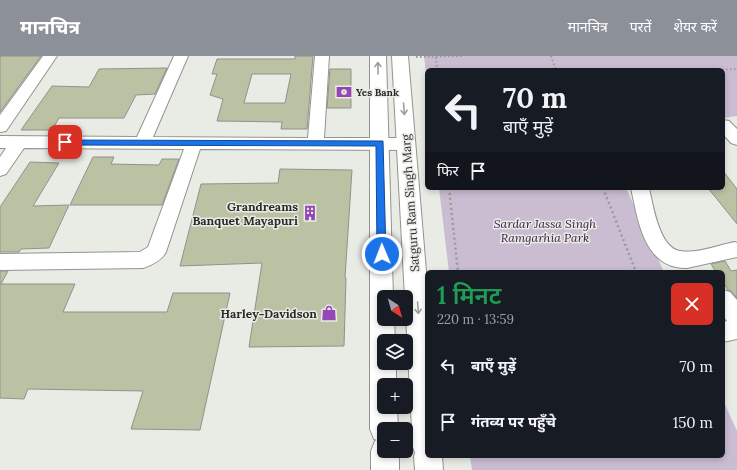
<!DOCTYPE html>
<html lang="hi">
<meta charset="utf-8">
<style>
:root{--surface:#171b24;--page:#242831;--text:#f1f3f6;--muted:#9ea1a6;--accent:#8c9099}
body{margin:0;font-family:Lora,"Noto Sans Devanagari",serif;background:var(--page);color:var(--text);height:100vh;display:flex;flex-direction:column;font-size:15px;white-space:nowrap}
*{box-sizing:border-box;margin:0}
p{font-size:13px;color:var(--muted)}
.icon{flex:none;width:22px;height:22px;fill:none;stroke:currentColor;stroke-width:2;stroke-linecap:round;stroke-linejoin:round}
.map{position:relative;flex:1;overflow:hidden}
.details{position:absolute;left:425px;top:214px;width:300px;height:188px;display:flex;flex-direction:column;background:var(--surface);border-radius:6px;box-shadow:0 2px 6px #0003}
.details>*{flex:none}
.top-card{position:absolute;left:425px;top:12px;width:300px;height:122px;border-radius:6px;box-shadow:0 2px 6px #0003;background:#171b24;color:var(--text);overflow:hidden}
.needle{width:26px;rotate:143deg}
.fabs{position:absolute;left:377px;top:234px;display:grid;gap:8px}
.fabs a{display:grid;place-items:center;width:36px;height:36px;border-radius:6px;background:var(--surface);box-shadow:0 2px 6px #0003;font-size:20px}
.pin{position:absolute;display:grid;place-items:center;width:34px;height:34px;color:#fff;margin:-17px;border-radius:8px;box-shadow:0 2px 6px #0006}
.me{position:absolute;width:44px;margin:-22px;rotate:359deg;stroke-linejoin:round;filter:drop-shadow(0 0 3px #0008)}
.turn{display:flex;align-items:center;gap:14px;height:84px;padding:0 12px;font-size:18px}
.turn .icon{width:52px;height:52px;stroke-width:2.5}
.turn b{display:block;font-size:28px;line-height:34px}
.then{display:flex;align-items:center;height:38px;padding:0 12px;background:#0003;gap:8px;font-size:15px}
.round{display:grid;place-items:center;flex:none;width:42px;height:42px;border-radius:6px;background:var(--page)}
.overview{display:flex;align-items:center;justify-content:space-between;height:68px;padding:0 12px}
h1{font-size:24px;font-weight:600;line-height:30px;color:#1e9e55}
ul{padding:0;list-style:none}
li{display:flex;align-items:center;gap:12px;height:56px;padding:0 12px}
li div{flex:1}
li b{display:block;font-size:15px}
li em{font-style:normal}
header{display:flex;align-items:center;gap:24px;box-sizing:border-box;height:56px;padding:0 20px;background:var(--accent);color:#fff}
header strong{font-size:19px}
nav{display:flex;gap:22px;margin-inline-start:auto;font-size:14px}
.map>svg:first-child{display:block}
</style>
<header>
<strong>मानचित्र</strong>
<nav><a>मानचित्र</a><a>परतें</a><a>शेयर करें</a></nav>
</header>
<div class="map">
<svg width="737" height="414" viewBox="0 0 737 414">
<rect width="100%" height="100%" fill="#e9ebe5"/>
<!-- green -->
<path fill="#cabcd1" d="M424,0H737V60L723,62V14H427V25Z
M439,132H626L664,216H449Z
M723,344L737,375V414H472L470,400H723Z"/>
<!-- building -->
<path fill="#bac2a3" stroke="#90928d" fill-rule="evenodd" d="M0,0H41L0,56Z
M295,0H313L307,73H281L282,66L217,65L223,43L210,39L217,18H212L217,3H295ZM252,18H291L285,47H244Z
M167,12L155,38L136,39L124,62H59L52,74H21L52,30L89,31L99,13Z
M330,13H351V52H327Z
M93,101H114L111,108L159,109L162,103H179L162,149H70Z
M30,106L59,107L33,150L69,149L49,192L21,193L19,196H0V151Z
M280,113L352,114L345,222H346L344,290L249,291L262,207L180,210L201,128L278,127Z
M723,115L737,133V168L708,132H723Z
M725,205L731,215L737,214V242L731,235L728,234L723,226V216H716L711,208Z
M0,215H8L1,228H75L63,256H167L173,237H230L200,374L131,373L143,335L28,333L24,343L0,342Z"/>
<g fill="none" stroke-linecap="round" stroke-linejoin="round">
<defs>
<path id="minor" d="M43,0H57L6,75L0,76V59Z
M174,0H188L153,81L308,82L315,0H329L324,82H406L412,84L414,88L412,92L406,94L200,93L166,196C161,205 152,209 143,212L0,214V198L140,196L148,191L184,93L24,92L6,118L0,120V101L6,92H0V80L137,81Z
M723,64L729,65L737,73V89L731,87L723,78Z
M631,132H649C653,149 659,192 680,195C698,198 718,189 735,186L737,187V201L687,212C644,213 638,164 631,132Z
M723,234L730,236L737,244V283L723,286V266L727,265L723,260Z"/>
<path id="major" d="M370,0H386L393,241H384V263H394L395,285H384V307H396V329H384V351H397L398,373H384V395H399V414H371V395L375,385L377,384L374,383L370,373Z
M392,0H408L427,227V400H442L443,414H415L414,400L415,397L413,391Z"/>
</defs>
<!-- minor casing -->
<use href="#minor" stroke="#93948f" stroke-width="2"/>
<!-- major casing -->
<use href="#major" stroke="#93948f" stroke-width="2"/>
<!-- path-far1 -->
<path stroke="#9a9b96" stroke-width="2" stroke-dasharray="1.5 2.5" stroke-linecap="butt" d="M551,0L556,14
M416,1L464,0
M436,1L437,14
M718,14L737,13"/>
<!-- path -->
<path stroke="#9a9b96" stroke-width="2.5" stroke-dasharray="2 3" stroke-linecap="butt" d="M449,132L458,216
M603,132L636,216"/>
<!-- minor -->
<use href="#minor" fill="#fff" fill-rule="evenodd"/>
<!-- major -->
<use href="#major" fill="#fff" fill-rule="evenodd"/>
</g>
<!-- one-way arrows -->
<defs><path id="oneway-shaft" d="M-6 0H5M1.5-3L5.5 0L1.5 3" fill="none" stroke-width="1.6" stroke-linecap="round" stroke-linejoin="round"/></defs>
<g stroke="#9f9f9e">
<use href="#oneway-shaft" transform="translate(378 12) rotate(-91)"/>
<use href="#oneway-shaft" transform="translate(404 53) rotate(86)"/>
<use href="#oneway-shaft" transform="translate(418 252) rotate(86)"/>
</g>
<!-- route -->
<path fill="#1a73e8" stroke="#114b97" d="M65,84L383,85L386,198L382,202L377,198L376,90L65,89L62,86Z"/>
<!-- icons -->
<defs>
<symbol id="bank-bare" viewBox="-9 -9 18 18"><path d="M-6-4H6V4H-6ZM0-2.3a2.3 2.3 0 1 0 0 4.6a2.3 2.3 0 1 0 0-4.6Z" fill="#9647b7" stroke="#e9ebe5" stroke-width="2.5" paint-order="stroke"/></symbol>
<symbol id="building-bare" viewBox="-9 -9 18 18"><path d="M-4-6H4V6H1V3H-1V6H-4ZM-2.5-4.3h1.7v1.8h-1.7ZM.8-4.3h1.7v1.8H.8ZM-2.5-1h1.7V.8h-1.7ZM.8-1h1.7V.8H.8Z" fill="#9647b7" stroke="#e9ebe5" stroke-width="2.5" paint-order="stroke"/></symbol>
<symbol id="shop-bare" viewBox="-9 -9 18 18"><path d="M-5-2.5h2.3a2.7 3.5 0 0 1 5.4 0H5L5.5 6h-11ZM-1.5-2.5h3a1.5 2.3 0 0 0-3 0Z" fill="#9647b7" stroke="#e9ebe5" stroke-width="2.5" paint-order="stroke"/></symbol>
</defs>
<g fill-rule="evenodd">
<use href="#bank-bare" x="333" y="25" width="22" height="22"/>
<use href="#building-bare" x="299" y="146" width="22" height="22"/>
<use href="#shop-bare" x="318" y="246" width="22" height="22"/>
</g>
<g text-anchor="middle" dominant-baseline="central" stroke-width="3" stroke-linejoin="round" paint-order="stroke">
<!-- far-poi labels -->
<g font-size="10" font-weight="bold" fill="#2a2a28" stroke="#e9ebe5" text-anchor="start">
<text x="356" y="36">Yes Bank</text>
</g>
<!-- street labels -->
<g font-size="12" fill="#2a2a28" stroke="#e9ebe5">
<text transform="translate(410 147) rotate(-94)">Satguru Ram Singh Marg</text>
</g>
<!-- poi labels -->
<g font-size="12" font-weight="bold" fill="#2a2a28" stroke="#e9ebe5" text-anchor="end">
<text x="298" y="150">Grandreams<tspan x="298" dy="14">Banquet Mayapuri</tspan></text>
<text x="317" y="257">Harley-Davidson</text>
</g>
<!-- park labels -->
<g font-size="12" font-style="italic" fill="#3b2046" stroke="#e9ebe5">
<text x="545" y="167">Sardar Jassa Singh<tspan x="545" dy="14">Ramgarhia Park</tspan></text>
</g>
</g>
</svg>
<div class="fabs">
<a><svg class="needle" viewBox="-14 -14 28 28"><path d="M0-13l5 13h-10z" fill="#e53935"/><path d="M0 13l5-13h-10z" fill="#9ea1a6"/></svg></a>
<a><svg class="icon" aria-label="layers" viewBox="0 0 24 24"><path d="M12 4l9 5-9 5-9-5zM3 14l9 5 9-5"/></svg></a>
<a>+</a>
<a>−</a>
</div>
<div class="pin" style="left:65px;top:86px;background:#d93025"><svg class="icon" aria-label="arrive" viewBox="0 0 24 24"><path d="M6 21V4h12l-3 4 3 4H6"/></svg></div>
<svg class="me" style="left:382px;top:198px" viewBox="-20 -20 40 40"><circle r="17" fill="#1a73e8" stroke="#fff" stroke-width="3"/><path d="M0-11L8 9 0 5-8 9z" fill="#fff"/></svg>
<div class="top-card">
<div class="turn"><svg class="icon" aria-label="left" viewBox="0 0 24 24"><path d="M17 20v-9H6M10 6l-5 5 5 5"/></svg><div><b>70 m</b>बाएँ मुड़ें</div></div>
<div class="then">फिर<svg class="icon" aria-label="arrive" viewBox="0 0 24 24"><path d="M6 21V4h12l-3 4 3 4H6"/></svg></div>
</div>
<section class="details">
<div class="overview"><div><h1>1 मिनट</h1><p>220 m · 13:59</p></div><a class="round" style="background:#d93025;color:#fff"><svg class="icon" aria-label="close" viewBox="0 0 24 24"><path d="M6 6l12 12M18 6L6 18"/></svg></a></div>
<ul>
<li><svg class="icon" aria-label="left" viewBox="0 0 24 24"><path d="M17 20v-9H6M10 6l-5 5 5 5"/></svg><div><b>बाएँ मुड़ें</b></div><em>70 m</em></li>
<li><svg class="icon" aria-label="arrive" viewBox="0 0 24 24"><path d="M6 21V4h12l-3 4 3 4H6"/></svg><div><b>गंतव्य पर पहुँचे</b></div><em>150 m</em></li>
</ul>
</section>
</div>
